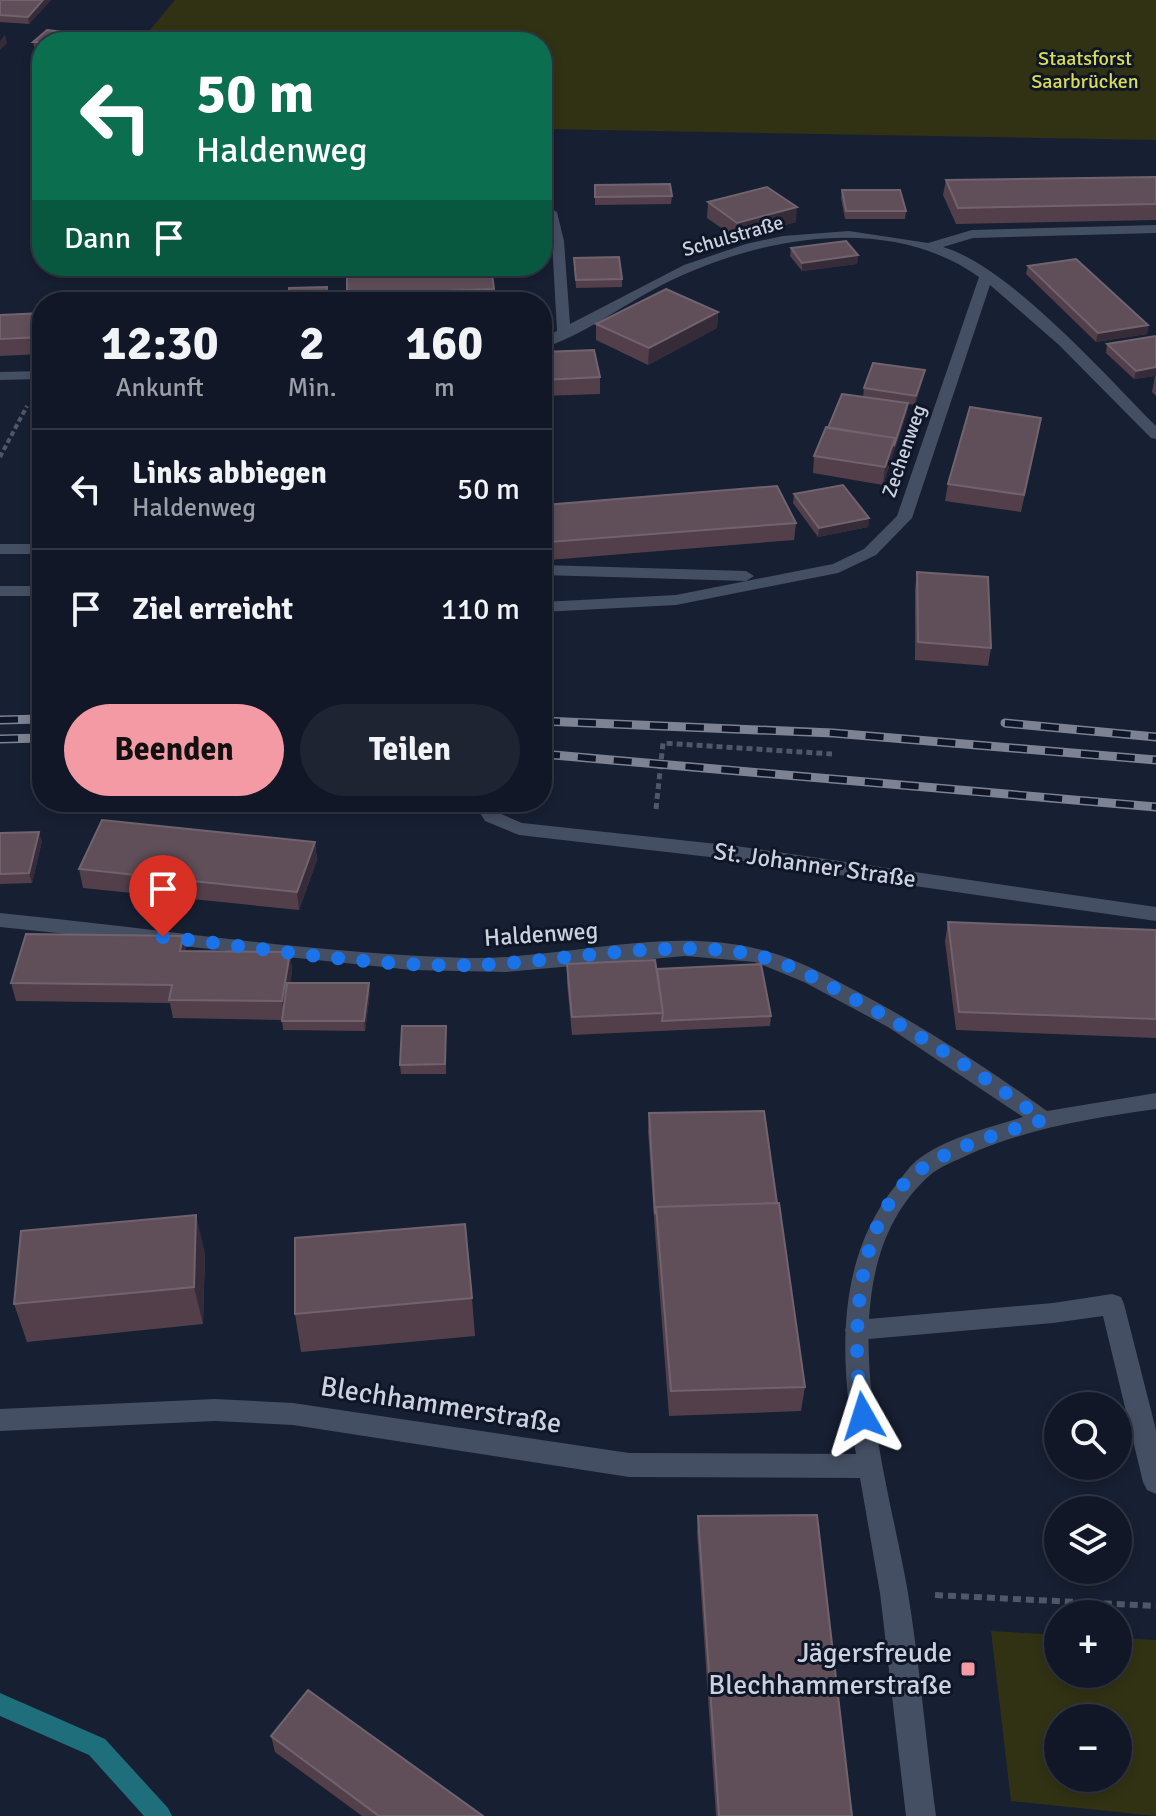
<!DOCTYPE html>
<html lang="de">
<meta charset="utf-8">
<style>
:root{--surface:#111726;--page:#1e2432;--text:#f1f3f6;--muted:#9c9fa7;--line:#303643;--accent:#f49aa5}
body{margin:0;font-family:Signika,sans-serif;background:var(--page);color:var(--text);height:100vh;display:flex;flex-direction:column;font-size:30px;white-space:nowrap}
*{box-sizing:border-box;margin:0}
p{font-size:26px;color:var(--muted)}
.icon{flex:none;width:44px;height:44px;fill:none;stroke:currentColor;stroke-width:2;stroke-linecap:round;stroke-linejoin:round}
.map{position:relative;flex:1;overflow:hidden}
.panel{position:absolute;left:32px;top:292px;width:520px;height:520px;display:flex;flex-direction:column;background:var(--surface);border-radius:32px;box-shadow:0 4px 12px #0003,0 0 0 2px var(--line)}
.panel>*{flex:none}
.hud{position:absolute;left:32px;top:32px;width:520px;height:244px;border-radius:32px;box-shadow:0 4px 12px #0003,0 0 0 2px var(--line);background:#0b6e4f;color:#fff;overflow:hidden}
.fabs{position:absolute;left:1044px;top:1392px;display:grid;gap:16px}
.fabs a{display:grid;place-items:center;width:88px;height:88px;border-radius:50%;background:var(--surface);box-shadow:0 4px 12px #0003,0 0 0 2px var(--line);font-size:40px}
.pin{position:absolute;display:grid;place-items:center;width:68px;height:68px;color:#fff;margin:-82px -34px;border-radius:50% 50% 50% 0;rotate:-45deg;box-shadow:0 0 8px #0007}
.pin .icon{rotate:45deg}
.me{position:absolute;width:88px;margin:-44px;rotate:354deg;stroke-linejoin:round;filter:drop-shadow(0 0 6px #0008)}
.turn{display:flex;align-items:center;gap:28px;height:168px;padding:0 32px;font-size:36px}
.turn .icon{width:104px;height:104px;stroke-width:2.5}
.turn b{display:block;font-size:56px;line-height:68px}
.then{display:flex;align-items:center;height:76px;padding:0 32px;background:#0003;gap:16px;font-size:30px}
.eta{display:flex;justify-content:space-evenly;align-items:center;height:136px;text-align:center}
.eta b{font-size:48px;font-weight:700;line-height:56px}
.action{display:flex;gap:16px;margin-top:auto;padding:16px 32px}
.action a{flex:1;height:92px;border-radius:48px;background:var(--accent);color:#111;font-size:32px;font-weight:700;line-height:92px;text-align:center}
.action a+a{background:var(--page);color:var(--text)}
ul{padding:0;list-style:none}
li{display:flex;align-items:center;gap:24px;height:120px;padding:0 32px;border-top:2px solid var(--line)}
li div{flex:1}
li b{display:block;font-size:30px}
li em{font-style:normal}
.map>svg:first-child{display:block}
</style>
<div class="map">
<svg width="1156" height="1816" viewBox="0 0 1156 1816">
<rect width="100%" height="100%" fill="#171f32"/>
<!-- green -->
<path fill="#313214" fill-rule="evenodd" d="M175,0H1156V140L542,129V42H133L149,31Z
M991,1631L1058,1635V1674H1118V1638L1156,1640V1816L1011,1801ZM1058,1718H1118V1778H1058Z"/>
<g fill="none" stroke-linecap="round" stroke-linejoin="round">
<!-- stream -->
<path fill="#1e6f7b" fill-rule="evenodd" d="M0,1693L105,1739L168,1808L172,1816H144L89,1755L0,1716Z"/>
<!-- path-far2 -->
<path stroke="#505768" stroke-width="4" stroke-dasharray="5 3" stroke-linecap="butt" d="M0,457L27,406"/>
<!-- path-far1 -->
<path stroke="#505768" stroke-width="5" stroke-dasharray="6 4" stroke-linecap="butt" d="M656,809L663,743L832,754"/>
<!-- path -->
<path stroke="#505768" stroke-width="6" stroke-dasharray="8 5" stroke-linecap="butt" d="M935,1595L1156,1606"/>
<!-- lane -->
<path fill="#454f63" fill-rule="evenodd" d="M1112,1294L1121,1297L1124,1304L1156,1430V1494L1147,1490L1143,1482L1103,1316L1053,1323L857,1340L848,1337L845,1330L848,1323L857,1320L1053,1303Z"/>
<!-- street -->
<path fill="#454f63" fill-rule="evenodd" d="M542,204L557,212L564,241L570,324L684,265L746,244L783,236L849,231L928,243L972,230L1156,225V233L973,238L943,247C1009,266 1106,376 1156,426V439L1151,438L1059,345L990,285L912,518L876,555L838,573L676,605L542,612V602L676,595L833,564L864,549L897,516L979,277C888,212 755,237 660,286C623,305 581,337 542,348V338L557,331L552,241Z
M42,371V379L0,380V372Z
M0,544H42V554H0Z
M542,565L746,571L754,576L746,581L542,575Z
M0,586H42V596H0Z
M473,802H492L499,813L522,823L736,846L1156,907V921L736,860L519,835L485,821Z
M0,913C156,928 312,954 469,958C565,959 663,926 758,949C794,957 826,975 858,992C924,1027 986,1067 1047,1111L1156,1093V1109C1092,1118 1028,1128 968,1155C955,1161 941,1166 930,1175C820,1273 887,1470 908,1593C920,1667 926,1742 936,1816H906L880,1593L860,1478L629,1477L293,1425L215,1421L0,1431V1409L215,1399L293,1403L629,1453L856,1454C840,1363 834,1261 896,1185C902,1177 908,1168 916,1161C945,1138 988,1128 1023,1117L888,1027L804,982L755,962L685,956L506,972L412,970L0,927Z"/>
<defs>
<path id="rail" d="M0,720L42,719
M542,721L833,733L1156,760
M1005,723L1156,737
M0,739L42,738
M542,754L1156,807"/>
</defs>
<!-- rail casing -->
<use href="#rail" stroke="#7d8393" stroke-width="9"/>
<!-- rail -->
<use href="#rail" stroke="#0e1627" stroke-width="6" stroke-dasharray="18" stroke-linecap="butt"/>
</g>
<!-- wall -->
<path fill="#533f49" d="M0,0H51L29,24L0,22Z
M82,34L83,41L42,42V50H35L33,42Z
M1156,177V220L956,224L943,195L946,180Z
M595,185L672,196L671,204L595,205Z
M842,190L906,211L905,219H845L841,198Z
M708,202L796,222L736,238L707,218Z
M791,248L858,255L857,264L802,271L790,256Z
M574,258L622,279V287L576,288Z
M1028,266L1148,325L1147,334L1096,342L1026,274Z
M494,289V302H348L347,295Z
M718,312L717,328L648,365L596,340V324Z
M42,313V354L0,356V315Z
M1156,336V396L1152,392L1155,376L1134,379L1106,353L1107,344Z
M542,352L600,377V394L542,396Z
M923,379L915,405L908,404L907,412L883,485L813,473L814,456L863,397L864,388Z
M1038,435L1021,512L945,501L948,484Z
M794,494L869,518L868,527L818,537L793,503Z
M545,505L796,523L794,540L549,560L545,523Z
M917,572L991,648L988,666L915,660V590Z
M0,833L42,841L32,883L0,884Z
M315,842L317,860L299,910L83,888L79,869Z
M948,922L1156,930V1038L956,1030L945,941Z
M183,936L186,951L290,952L292,971L290,983L370,993L365,1031L283,1030L282,1020L173,1018L170,1003L16,1001L11,983Z
M567,964L657,969L771,1016L770,1026L572,1035L567,983Z
M446,1035V1074H401L400,1065Z
M649,1113L805,1387L801,1411L669,1416L655,1232L648,1131Z
M205,1253L203,1324L27,1342L14,1304Z
M472,1298L475,1336L301,1352L295,1314Z
M698,1516L852,1816H716L697,1533Z
M271,1736L483,1816H362L275,1752Z"/>
<!-- shaded-wall -->
<path fill="#362c39" d="M43,0H51L29,24L28,17Z
M82,34V42H72Z
M5,35L7,43L0,50V41Z
M797,207L796,222L736,238L737,223Z
M858,255L857,264L802,271V263Z
M718,312L717,328L648,365L649,348Z
M1148,325L1147,334L1096,342L1098,333Z
M1156,367V376L1134,379L1136,371Z
M925,370L923,379L915,405L916,396Z
M908,403L907,412L883,485L885,467Z
M869,518L868,527L818,537L819,528Z
M39,832L42,841L32,883L29,873Z
M315,842L317,860L299,910L297,892Z
M183,936L187,955L180,951Z
M290,952L292,971L285,1020L282,1001Z
M369,983L370,993L365,1031L364,1021Z
M196,1215L205,1253L203,1324L194,1287Z"/>
<!-- building -->
<path fill="#604f59" stroke="#71636e" stroke-width="2" d="M0,0H43L28,17L0,15Z
M47,30L82,34L72,42H33Z
M1156,177V204L958,208L946,180Z
M670,184L672,196L595,197V185Z
M767,187L797,207L737,223L708,202Z
M842,190H900L906,211H846Z
M846,241L858,255L802,263L791,248Z
M619,257L622,279L576,280L574,258Z
M1076,259L1148,325L1098,333L1028,266Z
M347,266H491L494,289L347,295Z
M327,287L326,302H288L289,288Z
M666,289L718,312L649,348L596,324Z
M42,313V337L0,339V315Z
M1156,336V367L1136,371L1107,344Z
M594,350L600,377L542,380V352Z
M873,363L925,370L916,396L864,388Z
M842,394L908,403L894,446L895,438L828,428Z
M970,407L1041,418L1024,495L948,484Z
M826,427L895,438L885,467L814,456Z
M843,485L869,518L819,528L794,494Z
M777,486L796,523L549,542L545,505Z
M917,572L988,577L991,648L918,642Z
M102,820L315,842L297,892L79,869Z
M39,832L29,873L0,874V833Z
M948,922L1156,930V1019L959,1012Z
M26,934L183,936L180,951L290,952L282,1001L169,1000L172,985L11,983Z
M655,960L663,1013L572,1017L567,964Z
M761,964L771,1016L662,1021L663,1013L657,969Z
M287,983H369L364,1021H282Z
M402,1026H446L445,1064L400,1065Z
M764,1111L777,1203L656,1207L655,1214L649,1113Z
M779,1203L805,1387L671,1391L656,1207Z
M196,1215L194,1287L14,1304L21,1231Z
M465,1224L472,1298L295,1314V1238Z
M817,1515L852,1816H719L698,1516Z
M308,1690L483,1816H379L271,1736Z"/>
<g fill="none" stroke-linecap="round" stroke-linejoin="round">
<!-- route -->
<path stroke="#1a73e8" stroke-width="14" stroke-dasharray="0 25.2" d="M163,937C266,948 373,968 477,965C560,962 676,937 755,955C786,962 815,978 843,993C913,1030 979,1072 1043,1120C1003,1133 959,1144 924,1167C853,1213 850,1342 863,1416"/>
</g>
<!-- markers -->
<rect fill="#f49aa5" stroke="#0e1627" stroke-width="3" x="960" y="1661" width="16" height="16" rx="4"/>
<g text-anchor="middle" dominant-baseline="central" stroke-width="6" stroke-linejoin="round" paint-order="stroke">
<!-- far-park labels -->
<g font-size="20" fill="#dadd53" stroke="#0e1627">
<text x="1085" y="58">Staatsforst<tspan x="1085" dy="23">Saarbrücken</tspan></text>
</g>
<!-- far-street labels -->
<g font-size="20" fill="#cbd1de" stroke="#0e1627">
<text transform="translate(733 236) rotate(-16)">Schulstraße</text>
<text transform="translate(904 451) rotate(-71)">Zechenweg</text>
</g>
<!-- street labels -->
<g font-size="24" fill="#cbd1de" stroke="#0e1627">
<text transform="translate(815 865) rotate(8)">St. Johanner Straße</text>
<text transform="translate(541 934) rotate(-4)">Haldenweg</text>
</g>
<!-- near-street labels -->
<g font-size="28" fill="#cbd1de" stroke="#0e1627">
<text transform="translate(441 1405) rotate(9)">Blechhammerstraße</text>
</g>
<!-- near-poi labels -->
<g font-size="28" fill="#cbd1de" stroke="#0e1627" text-anchor="end">
<text x="952" y="1653">Jägersfreude<tspan x="952" dy="32">Blechhammerstraße</tspan></text>
</g>
</g>
</svg>
<div class="fabs">
<a><svg class="icon" aria-label="search" viewBox="0 0 24 24"><circle cx="10" cy="10" r="6"/><path d="M15 15l6 6"/></svg></a>
<a><svg class="icon" aria-label="layers" viewBox="0 0 24 24"><path d="M12 4l9 5-9 5-9-5zM3 14l9 5 9-5"/></svg></a>
<a>+</a>
<a>−</a>
</div>
<div class="pin" style="left:163px;top:937px;background:#d93025"><svg class="icon" aria-label="arrive" viewBox="0 0 24 24"><path d="M6 21V4h12l-3 4 3 4H6"/></svg></div>
<svg class="me" style="left:863px;top:1416px" viewBox="-20 -20 40 40"><path d="M0-17L14 15 0 8-14 15z" fill="#1a73e8" stroke="#fff" stroke-width="4"/></svg>
<div class="hud">
<div class="turn"><svg class="icon" aria-label="left" viewBox="0 0 24 24"><path d="M17 20v-9H6M10 6l-5 5 5 5"/></svg><div><b>50 m</b>Haldenweg</div></div>
<div class="then">Dann<svg class="icon" aria-label="arrive" viewBox="0 0 24 24"><path d="M6 21V4h12l-3 4 3 4H6"/></svg></div>
</div>
<section class="panel">
<div class="eta">
<div><b>12:30</b><p>Ankunft</p></div>
<div><b>2</b><p>Min.</p></div>
<div><b>160</b><p>m</p></div>
</div>
<ul>
<li><svg class="icon" aria-label="left" viewBox="0 0 24 24"><path d="M17 20v-9H6M10 6l-5 5 5 5"/></svg><div><b>Links abbiegen</b><p>Haldenweg</p></div><em>50 m</em></li>
<li><svg class="icon" aria-label="arrive" viewBox="0 0 24 24"><path d="M6 21V4h12l-3 4 3 4H6"/></svg><div><b>Ziel erreicht</b></div><em>110 m</em></li>
</ul>
<div class="action"><a>Beenden</a><a>Teilen</a></div>
</section>
</div>
